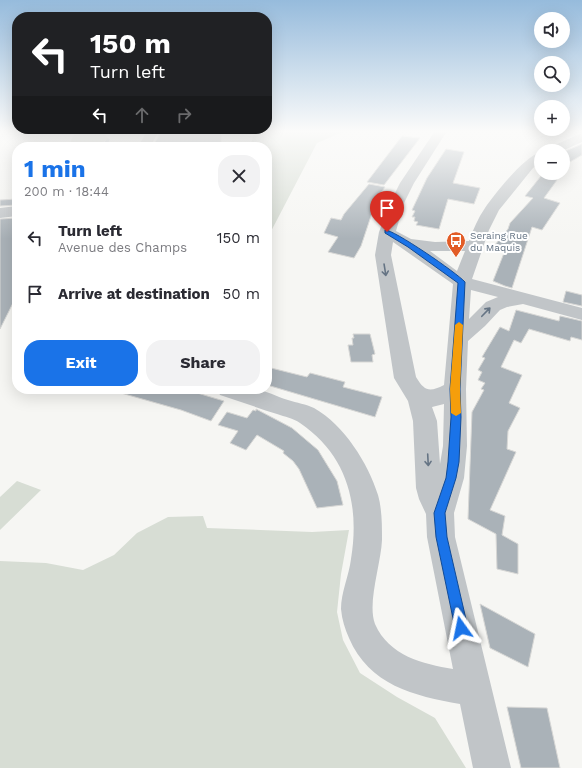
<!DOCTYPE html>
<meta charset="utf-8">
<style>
:root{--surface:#fff;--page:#f2f2f3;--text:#2b2b33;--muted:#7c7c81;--accent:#1a73e8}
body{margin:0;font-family:"Work Sans",sans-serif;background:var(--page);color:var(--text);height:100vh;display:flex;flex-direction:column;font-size:15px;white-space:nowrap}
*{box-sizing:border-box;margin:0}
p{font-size:13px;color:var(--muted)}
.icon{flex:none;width:22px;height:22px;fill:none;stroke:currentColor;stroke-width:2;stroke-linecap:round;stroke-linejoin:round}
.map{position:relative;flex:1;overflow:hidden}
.details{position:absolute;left:12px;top:142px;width:260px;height:252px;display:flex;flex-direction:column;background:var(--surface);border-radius:16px;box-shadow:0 4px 16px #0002}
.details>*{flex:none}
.hud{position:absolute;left:12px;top:12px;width:260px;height:122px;border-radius:16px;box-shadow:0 4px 16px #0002;background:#202124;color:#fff;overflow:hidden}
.buttons{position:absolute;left:534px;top:12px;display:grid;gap:8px}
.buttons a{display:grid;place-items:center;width:36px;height:36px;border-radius:50%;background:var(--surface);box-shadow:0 4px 16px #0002;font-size:20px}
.pin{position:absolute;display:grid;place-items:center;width:34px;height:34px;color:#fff;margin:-41px -17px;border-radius:50% 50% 50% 0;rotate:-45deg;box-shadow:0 0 4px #0007}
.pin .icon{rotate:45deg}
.me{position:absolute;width:44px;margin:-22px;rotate:348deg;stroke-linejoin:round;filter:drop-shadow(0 0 3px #0008)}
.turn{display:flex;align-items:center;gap:14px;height:84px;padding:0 12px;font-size:18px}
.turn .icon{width:52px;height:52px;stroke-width:2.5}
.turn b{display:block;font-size:28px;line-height:34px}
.lanes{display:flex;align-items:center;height:38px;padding:0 12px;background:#0003;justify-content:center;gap:20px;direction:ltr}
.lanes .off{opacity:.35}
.round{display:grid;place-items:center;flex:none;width:42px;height:42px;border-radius:16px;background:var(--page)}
.summary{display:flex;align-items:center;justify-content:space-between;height:68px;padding:0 12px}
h1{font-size:24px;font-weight:700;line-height:30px;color:var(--accent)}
.primary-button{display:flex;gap:8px;margin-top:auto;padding:8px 12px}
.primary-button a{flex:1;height:46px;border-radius:16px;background:var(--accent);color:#fff;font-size:16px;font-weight:700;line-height:46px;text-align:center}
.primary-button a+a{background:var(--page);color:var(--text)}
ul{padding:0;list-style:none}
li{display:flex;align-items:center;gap:12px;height:56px;padding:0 12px}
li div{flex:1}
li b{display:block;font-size:15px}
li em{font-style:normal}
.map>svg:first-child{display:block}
</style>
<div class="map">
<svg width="582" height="768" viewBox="0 0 582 768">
<rect width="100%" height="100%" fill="#f6f6f3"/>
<!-- green -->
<path fill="#d7ddd4" d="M84,131L103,132L108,138L98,147L73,146L70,144C72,135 76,134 84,131Z
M255,131H345L317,143L267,239V147H254L251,143Z
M17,481L41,490L0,530V497Z
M203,516L207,528L312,532L349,530L341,574L337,612L343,640L360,673L397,697L435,718L466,768H0V561L46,563L83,570L114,555L137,533L168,517Z"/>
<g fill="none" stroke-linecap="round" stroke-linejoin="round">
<!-- stream -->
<path fill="#bcc6cb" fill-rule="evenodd" d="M107,138L110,139L106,147H102Z"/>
</g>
<!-- building -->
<path fill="#aab2b8" stroke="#d7d7d5" d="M162,131H221V147H152Z
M402,136L420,138L384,185L367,182Z
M582,144V155L563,166V152Z
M446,149L464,152L453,183L480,188L474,204L448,199L439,229L416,225L418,222L414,221L415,217H412L415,211L412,210L427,178Z
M541,176L557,180L544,198L560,203L542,230L532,227L512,288L505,286L493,281L506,248L495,245L508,229L510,223L533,198L525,196Z
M369,184L385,187L373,204H375L361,246L354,258L328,252L338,237L324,233L331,218L341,220L344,214Z
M17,199V205L0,206V200Z
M17,218V295L0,329V219Z
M566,291L582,295V306L563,302Z
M516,310L559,321L560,316L582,321V340L571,337L570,341L529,329L521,343L514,340L501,367L522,375L509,403L520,408L508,431L507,449L516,452L490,510L505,516L502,535L518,544V574L497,569L496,534L468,519L472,412L484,390L481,389L485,383L478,380L482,372L478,370L485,358L482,357L500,327L509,331Z
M353,334H370L375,354L372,355L373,362H351L348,345H353L352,338H354Z
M267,367L307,377L310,373L345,382L343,387L382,397L375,417L267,385Z
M122,389H184L224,401L211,421L181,410L121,393Z
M256,409L292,428L318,450L337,481L343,505L317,508L299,469L293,461L283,453L284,451L257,435L246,450L230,443L238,431L218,425L227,412L247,418L253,410L256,411Z
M480,604L535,634L528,667L490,648Z
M507,707L547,708L560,768H521Z"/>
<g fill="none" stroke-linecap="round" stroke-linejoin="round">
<!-- street -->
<path fill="#c1c5c8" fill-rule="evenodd" d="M147,131H159L150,147H138Z
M435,131H447L414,183L404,203L396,231L411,239L435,242L469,241C473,230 478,218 485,208C495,193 525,156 541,152V162L533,168L499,210L489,230L472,279L582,308V320L523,304L507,307L500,310L485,326L468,341L466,389L467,446L464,478L454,513L455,537L511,768H473L460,704C414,696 369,685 349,638C345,629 342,620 341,609C341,592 349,576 351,559C360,504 347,455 300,423C293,418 285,417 277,414C258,408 239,401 220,395L217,389C229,389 242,388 253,389C265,390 277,397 288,400C297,403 306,404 314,408C344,425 368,463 378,495C382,509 382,525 382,540C381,564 367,603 375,624C389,656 423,664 453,669L427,537L426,514L419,499L416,488L413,421L408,401L394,378L375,255L379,232L390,203L400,183ZM393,242L453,284L444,385C430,392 425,392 416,377L391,255ZM430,251H465L457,271ZM471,290L498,297L486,302L469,319ZM444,404L443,446L440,464L437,421L432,407Z
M582,133V142L562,151H546L548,148Z
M17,206V216L0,218V208Z"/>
</g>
<!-- one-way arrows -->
<defs><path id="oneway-shaft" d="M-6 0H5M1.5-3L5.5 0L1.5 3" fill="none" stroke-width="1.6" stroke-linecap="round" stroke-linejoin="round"/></defs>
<g stroke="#657484">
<use href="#oneway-shaft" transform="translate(385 270) rotate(81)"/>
<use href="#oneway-shaft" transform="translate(486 312) rotate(-46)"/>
<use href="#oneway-shaft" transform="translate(428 460) rotate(87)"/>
</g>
<!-- sky -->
<linearGradient id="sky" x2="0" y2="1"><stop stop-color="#96bbdc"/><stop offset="0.55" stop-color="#fbfbfa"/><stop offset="1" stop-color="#fbfbfa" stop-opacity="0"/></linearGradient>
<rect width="582" height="239" fill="url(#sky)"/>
<!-- route -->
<path fill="#1a73e8" stroke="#114b97" d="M385,230C393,229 457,273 465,282L460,389L461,417L459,462L456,478L445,513L447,537L468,628L466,633L461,635L456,633L455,628L436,537L434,513L446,478L448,462L451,417L450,389L458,283L408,247L385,233Z"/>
<!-- slow -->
<path fill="#f59e0b" d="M459,322L463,325L460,389L461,413L456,416L451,413L450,389L455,325Z"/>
<!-- icons -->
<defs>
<symbol id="bus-pin" viewBox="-11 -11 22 30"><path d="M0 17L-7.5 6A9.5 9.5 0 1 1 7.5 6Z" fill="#e25c26" stroke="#fff"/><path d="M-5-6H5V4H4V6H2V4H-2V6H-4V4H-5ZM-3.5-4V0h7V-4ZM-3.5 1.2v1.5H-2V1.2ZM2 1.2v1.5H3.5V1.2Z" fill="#fff"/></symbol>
</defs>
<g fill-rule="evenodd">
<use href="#bus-pin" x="445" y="230" width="22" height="30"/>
</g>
<g text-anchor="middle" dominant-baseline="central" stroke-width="4" stroke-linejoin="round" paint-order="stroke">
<!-- far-poi labels -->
<g font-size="10" fill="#657484" stroke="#fff" text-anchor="start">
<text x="470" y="235">Seraing Rue<tspan x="470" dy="12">du Maquis</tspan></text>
</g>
</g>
</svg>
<div class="buttons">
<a><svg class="icon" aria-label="sound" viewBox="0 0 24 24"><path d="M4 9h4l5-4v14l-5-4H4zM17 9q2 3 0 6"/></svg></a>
<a><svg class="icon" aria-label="search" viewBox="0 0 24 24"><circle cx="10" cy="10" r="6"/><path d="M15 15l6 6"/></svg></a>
<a>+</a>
<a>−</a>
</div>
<div class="pin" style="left:387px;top:232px;background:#d93025"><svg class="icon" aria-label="arrive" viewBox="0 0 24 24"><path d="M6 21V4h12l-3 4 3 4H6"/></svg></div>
<svg class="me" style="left:461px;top:628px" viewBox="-20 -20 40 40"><path d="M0-17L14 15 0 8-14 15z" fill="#1a73e8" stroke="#fff" stroke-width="4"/></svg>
<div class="hud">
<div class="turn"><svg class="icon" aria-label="left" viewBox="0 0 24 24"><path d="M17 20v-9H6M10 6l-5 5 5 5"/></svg><div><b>150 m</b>Turn left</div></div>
<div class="lanes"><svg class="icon" aria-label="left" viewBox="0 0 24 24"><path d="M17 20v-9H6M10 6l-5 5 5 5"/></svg><svg class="icon off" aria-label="ahead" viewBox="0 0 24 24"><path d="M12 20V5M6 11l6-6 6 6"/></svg><svg class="icon off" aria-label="right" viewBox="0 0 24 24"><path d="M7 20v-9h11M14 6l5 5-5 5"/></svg></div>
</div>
<section class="details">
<div class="summary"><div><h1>1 min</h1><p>200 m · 18:44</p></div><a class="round"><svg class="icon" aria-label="close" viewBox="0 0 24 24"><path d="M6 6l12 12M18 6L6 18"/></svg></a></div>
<ul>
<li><svg class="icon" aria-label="left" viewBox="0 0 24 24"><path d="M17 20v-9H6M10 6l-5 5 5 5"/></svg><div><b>Turn left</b><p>Avenue des Champs</p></div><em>150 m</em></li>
<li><svg class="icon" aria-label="arrive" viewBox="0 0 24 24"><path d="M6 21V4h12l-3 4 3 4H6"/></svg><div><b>Arrive at destination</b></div><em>50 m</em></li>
</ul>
<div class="primary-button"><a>Exit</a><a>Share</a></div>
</section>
</div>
